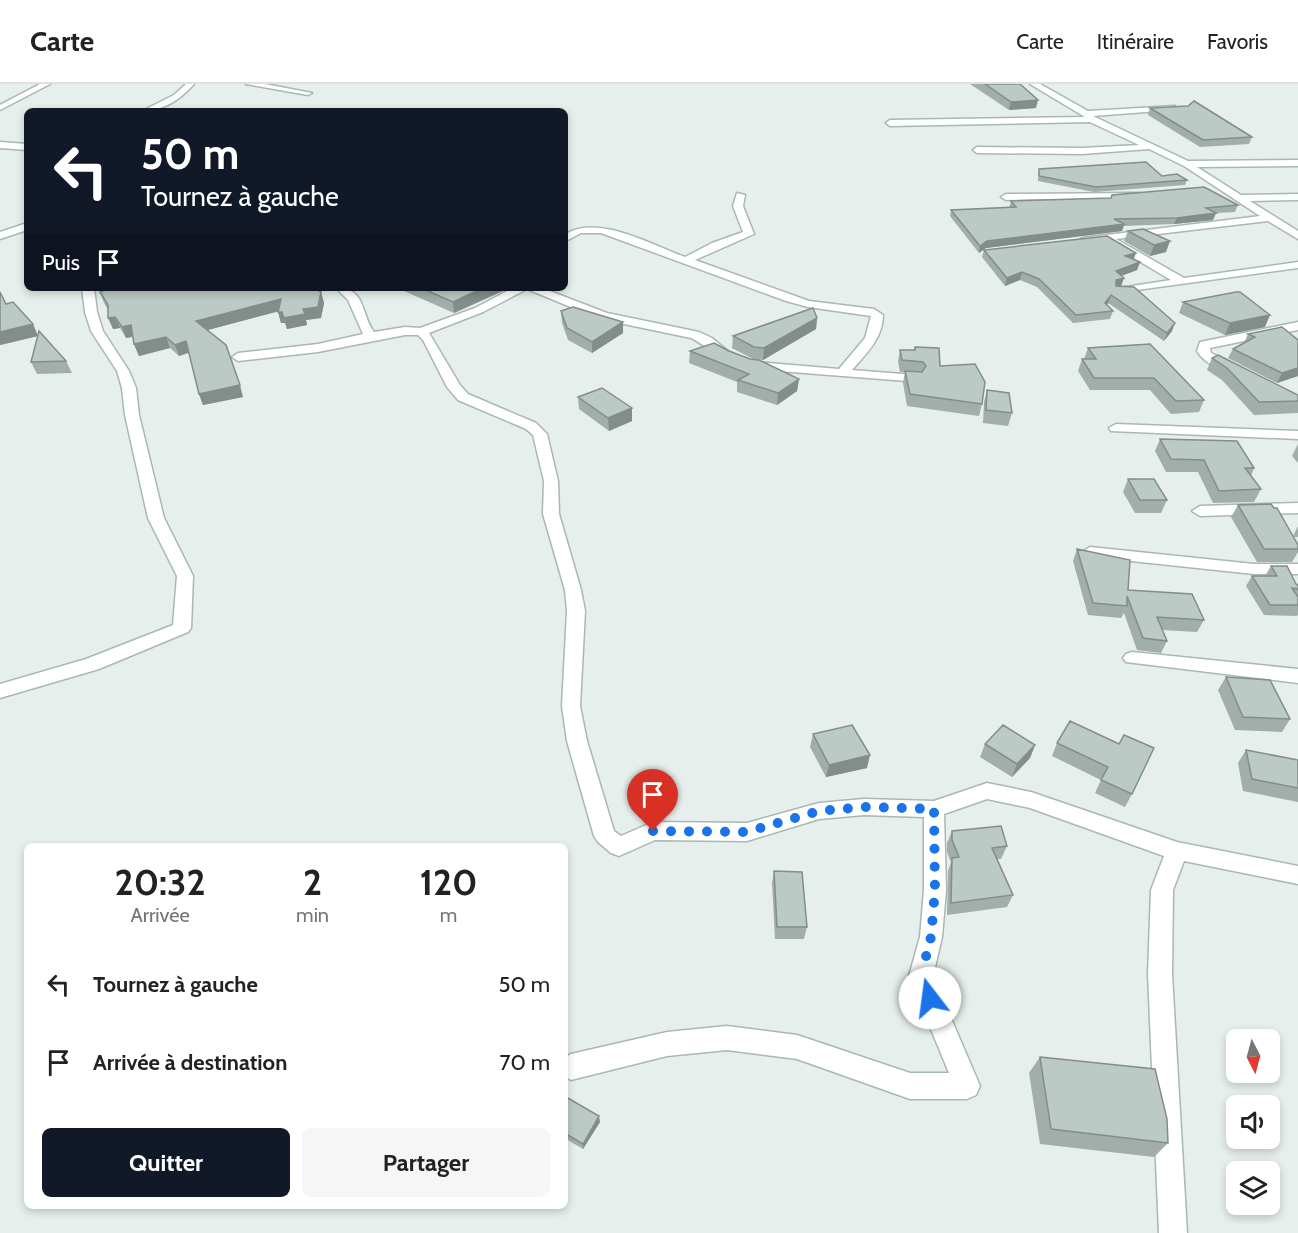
<!DOCTYPE html>
<html lang="fr">
<meta charset="utf-8">
<style>
:root{--surface:#fff;--page:#f6f6f6;--text:#222;--muted:#767676;--line:#e0e0e0;--accent:#111827}
body{margin:0;font-family:Cabin,sans-serif;background:var(--page);color:var(--text);height:100vh;display:flex;flex-direction:column;font-size:22px;white-space:nowrap}
*{box-sizing:border-box;margin:0}
p{font-size:20px;color:var(--muted)}
.icon{flex:none;width:33px;height:33px;fill:none;stroke:currentColor;stroke-width:2;stroke-linecap:round;stroke-linejoin:round}
.map{position:relative;flex:1;overflow:hidden}
.drawer{position:absolute;left:24px;top:759px;width:544px;height:366px;display:flex;flex-direction:column;background:var(--surface);border-radius:9px;box-shadow:0 3px 9px #0003}
.drawer>*{flex:none}
.guide{position:absolute;left:24px;top:24px;width:544px;height:183px;border-radius:9px;box-shadow:0 3px 9px #0003;background:#111827;color:#fff;overflow:hidden}
.needle{width:39px;rotate:174deg}
.tools{position:absolute;left:1226px;top:945px;display:grid;gap:12px}
.tools a{display:grid;place-items:center;width:54px;height:54px;border-radius:9px;background:var(--surface);box-shadow:0 3px 9px #0003;font-size:30px}
.pin{position:absolute;display:grid;place-items:center;width:51px;height:51px;color:#fff;margin:-62px -26px;border-radius:50% 50% 50% 0;rotate:-45deg;box-shadow:0 0 6px #0007}
.pin .icon{rotate:45deg}
.me{position:absolute;width:66px;margin:-33px;rotate:345deg;stroke-linejoin:round;filter:drop-shadow(0 0 4px #0008)}
.turn{display:flex;align-items:center;gap:21px;height:126px;padding:0 18px;font-size:27px}
.turn .icon{width:78px;height:78px;stroke-width:2.5}
.turn b{display:block;font-size:42px;line-height:51px}
.then{display:flex;align-items:center;height:57px;padding:0 18px;background:#0003;gap:12px;font-size:22px}
.eta{display:flex;justify-content:space-evenly;align-items:center;height:102px;text-align:center}
.eta b{font-size:36px;font-weight:700;line-height:42px}
.action{display:flex;gap:12px;margin-top:auto;padding:12px 18px}
.action a{flex:1;height:69px;border-radius:9px;background:var(--accent);color:#fff;font-size:24px;font-weight:700;line-height:69px;text-align:center}
.action a+a{background:var(--page);color:var(--text)}
ul{padding:0;list-style:none}
li{display:flex;align-items:center;gap:18px;height:78px;padding:0 18px}
li div{flex:1}
li b{display:block;font-size:22px}
li em{font-style:normal}
header{display:flex;align-items:center;gap:36px;box-sizing:border-box;height:84px;padding:0 30px;background:var(--surface);border-bottom:2px solid var(--line)}
header strong{font-size:28px}
nav{display:flex;gap:33px;margin-inline-start:auto;font-size:21px}
.map>svg:first-child{display:block}
</style>
<header>
<strong>Carte</strong>
<nav><a>Carte</a><a>Itinéraire</a><a>Favoris</a></nav>
</header>
<div class="map">
<svg width="1298" height="1149" viewBox="0 0 1298 1149">
<rect width="100%" height="100%" fill="#e6efeb"/>
<g fill="none" stroke-linecap="round" stroke-linejoin="round">
<defs>
<path id="street" d="M40,0H50L0,26V21Z
M186,0H194C181,15 163,27 142,27L174,11Z
M246,0H265L312,9L308,11Z
M1030,0H1040L1088,27L1175,22L1176,24L1172,26L1093,32L1188,77L1298,76V82L1197,83L1241,111L1298,110V116L1250,117L1298,147V155L1268,137L1116,155L1184,194L1298,178V184L1115,209V205L1119,204L1171,196L1110,160V156L1086,159L1081,156L1082,154L1260,132L1184,82L1149,65L1082,70L977,69L973,66L977,63L1082,64L1139,61L1090,38L890,42L886,39L890,36L1085,33Z
M0,58L27,60V66L0,64Z
M737,109L745,111L743,122L754,150L695,176L809,217L874,225L883,231C883,254 866,270 852,286L915,291L920,292L921,295L920,298L751,285L750,282L751,279L756,278L839,285L865,254L871,232L808,223L786,217L601,149H581L566,157V150C598,130 652,161 685,173L712,159L743,148L733,122Z
M1139,109L1141,111L1136,114L1006,116L1001,113L1006,110Z
M27,139V146L0,155V148Z
M82,204H94L97,228L103,247L129,287L136,304L139,331L164,434L193,492L191,544L188,548L99,585L0,614V600L86,575L173,541L177,492L148,434L125,331L122,304L117,287L91,247L85,228Z
M336,204C367,204 360,229 374,248L405,243L420,244L475,224L513,204H542L607,229L699,248L712,254L736,274L734,277C723,279 703,259 691,254L600,235L527,205L483,228L429,249L460,301L468,310L536,339L547,350L558,397L559,430L581,506L585,527L580,622L587,657L614,747L621,752L653,738L747,739L819,719L864,715L934,717L987,699L1031,708L1177,758L1298,782V800L1184,777L1173,806L1172,890L1187,1149H1159L1148,890L1151,806L1164,772L1030,724L987,715L944,730L946,806L942,853L933,892L980,1002L976,1011L967,1015H910L797,975L727,966L667,972L571,996L566,993V973L571,970L667,948L727,942L797,951L910,989H949L909,892L920,853L924,806V733L864,731L819,735L747,757L655,756L619,772L611,769L598,758L594,752L567,657L562,622L567,527L565,506L543,430L544,397L533,351L526,345L458,316L447,303L423,256L418,251H405L318,268L238,277L232,273L238,269L318,260L363,250L348,216Z
M1298,238V246L1210,264L1211,269L1237,282L1238,285L1237,288C1224,290 1203,278 1197,267L1200,258Z
M1116,340L1298,347V355L1111,347L1109,344Z
M1298,419V429L1200,432L1192,427L1200,422Z
M1090,463L1254,480H1298V490H1254L1084,472L1082,468Z
M1132,568L1298,585V599L1126,578L1123,574L1126,570Z"/>
</defs>
<!-- street casing -->
<use href="#street" stroke="#a8b8b2" stroke-width="3"/>
<!-- street -->
<use href="#street" fill="#fff" fill-rule="evenodd"/>
</g>
<!-- wall -->
<path fill="#a1aea9" d="M970,0H1020L1036,24L1009,26Z
M1150,24L1252,53L1249,60L1200,63L1148,31Z
M1039,85L1162,92L1187,96L1185,101L1094,108L1038,97Z
M1112,111L1238,121L1235,128L1216,129L1213,136L1174,140L1124,142L1122,147L986,164L979,169L950,132L951,126L1009,124L1011,117L1111,114Z
M1128,147L1166,168L1150,172L1124,157Z
M984,166L1136,169L1134,175L1140,178L1137,186L1121,192L1124,194L1121,202L1118,203L1172,247L1164,257L1108,219L1107,221L1113,227L1110,235L1073,239L1037,203L1020,196L1005,202L982,173Z
M404,204H505V206L454,229L404,207Z
M100,208H321L324,219L321,234L306,236L307,241L287,245L285,239H281L278,227L208,246L243,313L203,321L199,310L189,269L179,272L170,264L139,272L134,260L133,253L126,254L120,244L113,245L108,226L104,219Z
M1183,218L1265,243L1225,251L1179,229Z
M6,220L38,252L66,277L72,289L37,290L31,278L38,252L0,261Z
M561,227L623,238V249L592,269L568,256L562,239Z
M817,234L816,245L763,276L753,275L732,264L733,252Z
M1248,250L1298,256V292L1277,299L1228,274L1233,265L1244,259Z
M915,263L940,282L982,320L979,332L907,322L903,299L905,288H900L898,277L900,266H914Z
M1088,264L1204,316L1199,328L1171,330L1150,306H1090L1078,287L1082,275H1084Z
M690,267H729L799,295L797,307L777,321L737,308V298L689,279Z
M1212,274L1298,311V329L1254,331L1222,296L1207,286Z
M987,306L1012,329L1008,342L983,339L984,318Z
M578,313L632,324V337L609,347L579,325Z
M1160,355L1254,384L1251,392L1261,405L1254,418L1213,419L1198,388H1166L1155,367Z
M1298,360V379L1292,372Z
M1128,395L1167,416L1161,429H1135L1123,408Z
M1238,421L1293,452L1298,442V453H1293L1298,461V468L1292,478H1257L1231,433Z
M1077,465L1128,506L1204,536L1197,548L1162,546L1167,557L1161,569L1137,566L1124,529L1121,534L1088,531L1073,477Z
M1271,482L1298,501V530L1297,532L1264,531L1246,502L1252,492H1265Z
M1226,593L1290,635L1282,648L1235,646L1218,606Z
M1070,637L1132,710L1125,723L1095,709L1101,696L1052,672L1057,659Z
M813,650L867,684L826,693L810,663Z
M985,660L1035,661L1030,674L1012,693L980,673Z
M1246,666L1298,676V718L1243,707L1238,679Z
M952,747L1007,762L1001,775H997L1013,811L1007,823L947,831L948,787L951,778L947,768V759Z
M774,787L807,843L804,855H775L772,799Z
M1040,973L1168,1059L1154,1073L1040,1060L1029,989Z
M566,1013L600,1038L583,1065L566,1055Z"/>
<!-- shaded-wall -->
<path fill="#838d89" d="M1038,16L1036,24L1009,26L1011,18Z
M1216,129L1213,136L1174,140L1177,134Z
M1124,140L1122,147L986,164L979,169L980,162L987,157Z
M1170,157L1166,168L1150,172L1154,161Z
M1136,169L1133,176L1125,172Z
M1140,178L1137,186L1113,195L1116,187Z
M1022,188L1020,196L1005,202L1007,194Z
M1124,194L1121,202L1113,204L1116,196Z
M483,204H505V206L454,229L453,218Z
M321,208L324,219L321,234L306,236L307,241L287,245L284,234L303,225Z
M1111,211L1108,219L1102,227L1105,219Z
M281,215L284,226L200,248L196,237Z
M278,228H282L285,239H281Z
M1270,231L1265,243L1225,251L1230,239Z
M115,233L120,244L113,245L108,234Z
M817,234L816,245L763,276L764,264Z
M623,238V249L592,269V258Z
M1175,239L1172,247L1164,257L1167,249Z
M33,240L38,252L0,261V248Z
M131,241L135,252L126,254L122,243Z
M166,253L170,264L139,272L134,260Z
M186,257L190,268L179,272L175,261Z
M1298,284V292L1277,299L1282,289Z
M799,295L797,307L777,321L778,309Z
M240,301L243,313L203,321L199,310Z
M632,324V337L609,347L608,334Z
M1035,661L1030,674L1012,693L1017,680Z
M870,671L867,684L826,693L829,681Z
M599,1032L600,1038L583,1065V1060Z"/>
<!-- building -->
<path fill="#bbcac4" stroke="#838d89" stroke-width="1.5" d="M985,0H1020L1038,16L1011,18Z
M1194,17L1252,53L1203,56L1150,24L1188,22Z
M1146,78L1162,92L1177,90L1187,96L1096,103L1039,92V85Z
M1204,103L1238,121L1206,124L1216,129L1177,134L1114,135L1124,140L987,157L980,162L951,126L1016,123L1011,117L1111,114L1112,111Z
M1143,145L1170,157L1154,161L1128,147Z
M1107,152L1136,169L1125,172L1140,178L1116,187L1124,194L1116,196V202L1134,203L1175,239L1167,249L1111,211L1105,219L1113,227L1076,231L1039,195L1022,188L1007,194L984,166Z
M109,204H314L321,208L318,223L303,225L305,230L284,234L282,228H278L281,215L196,237L226,261L240,301L199,310L186,257L175,261L166,253L134,260L131,241L122,243L115,233L108,234V221L100,208Z
M421,204H483L453,218Z
M0,208L6,220L13,218L33,240L0,248Z
M1236,208H1240L1270,231L1230,239L1183,218Z
M573,223L623,238L592,258L567,244L561,227Z
M813,224L817,234L764,264L754,263L733,252Z
M1282,243L1298,256V284L1282,289L1233,265L1255,253L1248,250Z
M39,247L66,277L31,278Z
M714,259L729,267L750,275L759,276L799,295L778,309L738,296L749,290L690,267Z
M1150,260L1204,316L1176,317L1154,294H1094L1082,275H1096L1088,264Z
M915,263L939,264L940,282L975,280L985,298L982,320L910,310L905,287L922,288L926,282L923,278L902,276L900,266H915Z
M1218,271L1298,311V317L1259,318L1227,284L1212,274Z
M602,304L632,324L608,334L578,313Z
M987,306L1009,309L1012,329L986,326Z
M1160,355L1237,357L1254,384H1245L1261,405L1219,407L1204,376L1171,375Z
M1128,395H1154L1167,416H1140Z
M1271,420L1274,424H1277L1298,461V465H1264L1238,421Z
M1077,465L1130,476L1128,506L1192,510L1204,536L1157,533L1167,557L1143,554L1127,512V522L1093,519Z
M1271,482H1287L1296,500L1298,501V505L1292,504L1298,513V521H1270L1252,492H1277Z
M1226,593L1270,596L1290,635L1243,633Z
M1070,637L1119,660L1124,651L1154,664L1132,710L1101,696L1108,683L1057,659Z
M852,641L870,671L829,681L813,650Z
M1003,641L1035,661L1017,680L985,660Z
M1246,666L1298,676V704L1252,695Z
M1001,742L1007,762L992,764L1013,811L951,819L952,774L959,773L952,756V747Z
M774,787L802,788L807,843H777Z
M1040,973L1155,985L1167,1035L1168,1059L1051,1045Z
M566,1013L599,1032L583,1060L566,1050Z"/>
<g fill="none" stroke-linecap="round" stroke-linejoin="round">
<!-- route -->
<path stroke="#1a73e8" stroke-width="10" stroke-dasharray="0 18" d="M653,747L747,748L819,727L864,723L934,725L935,806L931,853L921,892L930,914"/>
</g>
</svg>
<div class="tools">
<a><svg class="needle" viewBox="-14 -14 28 28"><path d="M0-13l5 13h-10z" fill="#e53935"/><path d="M0 13l5-13h-10z" fill="#767676"/></svg></a>
<a><svg class="icon" aria-label="sound" viewBox="0 0 24 24"><path d="M4 9h4l5-4v14l-5-4H4zM17 9q2 3 0 6"/></svg></a>
<a><svg class="icon" aria-label="layers" viewBox="0 0 24 24"><path d="M12 4l9 5-9 5-9-5zM3 14l9 5 9-5"/></svg></a>
</div>
<div class="pin" style="left:653px;top:747px;background:#d93025"><svg class="icon" aria-label="arrive" viewBox="0 0 24 24"><path d="M6 21V4h12l-3 4 3 4H6"/></svg></div>
<svg class="me" style="left:930px;top:914px" viewBox="-20 -20 40 40"><circle r="19" fill="#fff"/><path d="M0-13L10 11 0 6-10 11z" fill="#1a73e8"/></svg>
<div class="guide">
<div class="turn"><svg class="icon" aria-label="left" viewBox="0 0 24 24"><path d="M17 20v-9H6M10 6l-5 5 5 5"/></svg><div><b>50 m</b>Tournez à gauche</div></div>
<div class="then">Puis<svg class="icon" aria-label="arrive" viewBox="0 0 24 24"><path d="M6 21V4h12l-3 4 3 4H6"/></svg></div>
</div>
<section class="drawer">
<div class="eta">
<div><b>20:32</b><p>Arrivée</p></div>
<div><b>2</b><p>min</p></div>
<div><b>120</b><p>m</p></div>
</div>
<ul>
<li><svg class="icon" aria-label="left" viewBox="0 0 24 24"><path d="M17 20v-9H6M10 6l-5 5 5 5"/></svg><div><b>Tournez à gauche</b></div><em>50 m</em></li>
<li><svg class="icon" aria-label="arrive" viewBox="0 0 24 24"><path d="M6 21V4h12l-3 4 3 4H6"/></svg><div><b>Arrivée à destination</b></div><em>70 m</em></li>
</ul>
<div class="action"><a>Quitter</a><a>Partager</a></div>
</section>
</div>
